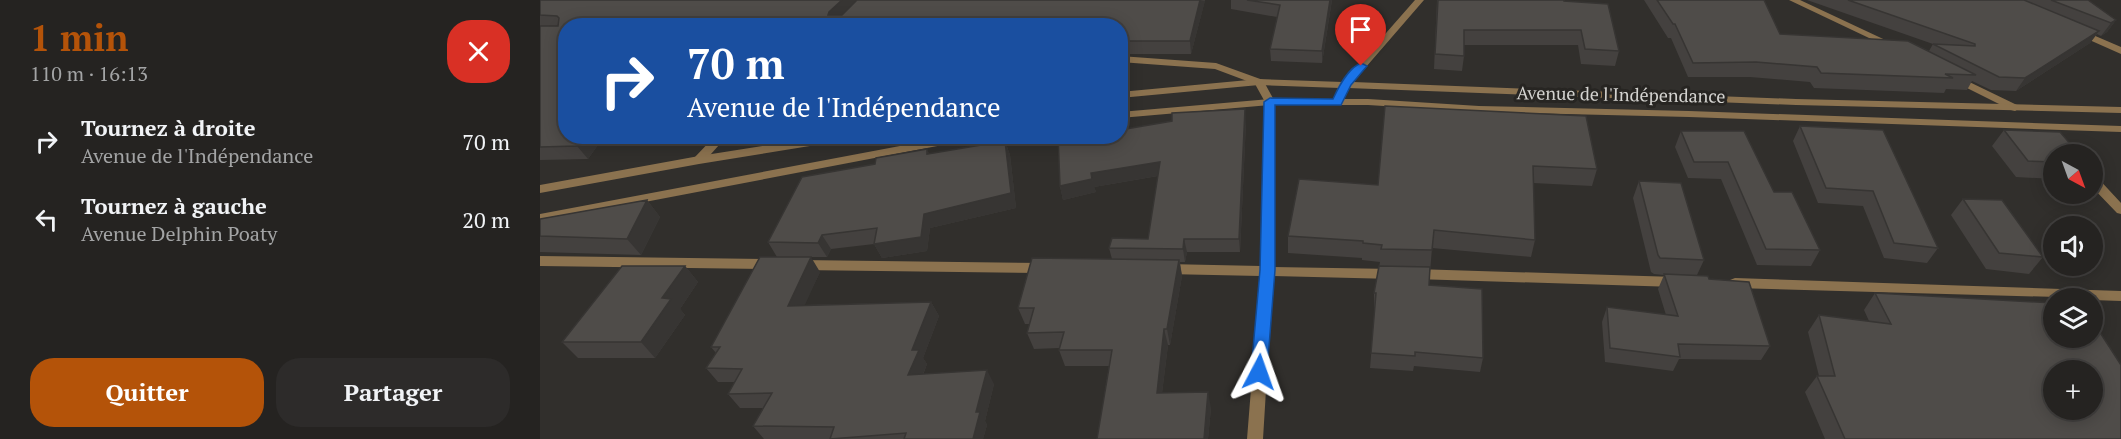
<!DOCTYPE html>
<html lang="fr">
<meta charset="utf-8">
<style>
:root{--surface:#252321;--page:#2d2b2a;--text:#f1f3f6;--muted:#a3a4a5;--line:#42403f;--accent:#b45309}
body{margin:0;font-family:"PT Serif",serif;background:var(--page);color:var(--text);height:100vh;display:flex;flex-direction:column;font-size:22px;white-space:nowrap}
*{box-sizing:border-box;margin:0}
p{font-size:20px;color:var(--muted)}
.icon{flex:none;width:33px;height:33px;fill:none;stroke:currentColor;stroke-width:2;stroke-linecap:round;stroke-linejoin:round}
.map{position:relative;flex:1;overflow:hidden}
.details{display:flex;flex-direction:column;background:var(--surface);width:540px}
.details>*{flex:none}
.banner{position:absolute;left:18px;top:18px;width:570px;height:126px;border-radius:24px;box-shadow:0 3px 15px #0003,0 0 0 2px var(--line);background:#1a4fa0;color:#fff;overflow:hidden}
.needle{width:39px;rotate:139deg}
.tools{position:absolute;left:1503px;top:144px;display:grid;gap:12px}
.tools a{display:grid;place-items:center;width:60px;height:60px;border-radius:50%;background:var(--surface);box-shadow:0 3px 15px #0003,0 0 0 2px var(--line);font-size:30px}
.pin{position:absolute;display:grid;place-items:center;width:51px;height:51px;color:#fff;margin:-62px -26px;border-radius:50% 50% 50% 0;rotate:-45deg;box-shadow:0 0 6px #0007}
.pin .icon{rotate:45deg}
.me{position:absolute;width:66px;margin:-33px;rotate:4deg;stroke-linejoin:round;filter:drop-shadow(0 0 4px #0008)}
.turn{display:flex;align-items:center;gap:21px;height:126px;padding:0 30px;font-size:27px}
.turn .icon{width:78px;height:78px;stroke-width:2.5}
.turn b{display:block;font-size:42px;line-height:51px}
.round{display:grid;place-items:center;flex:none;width:63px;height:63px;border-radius:24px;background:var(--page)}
.headline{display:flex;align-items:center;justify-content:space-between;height:102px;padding:0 30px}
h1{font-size:36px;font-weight:700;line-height:45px;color:var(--accent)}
.action{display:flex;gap:12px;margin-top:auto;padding:12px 30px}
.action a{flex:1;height:69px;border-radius:24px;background:var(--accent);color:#fff;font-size:24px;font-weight:700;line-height:69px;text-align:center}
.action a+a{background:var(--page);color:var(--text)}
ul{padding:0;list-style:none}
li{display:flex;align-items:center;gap:18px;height:78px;padding:0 30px}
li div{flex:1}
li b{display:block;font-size:22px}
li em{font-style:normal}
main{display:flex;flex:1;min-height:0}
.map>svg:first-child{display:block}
</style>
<main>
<section class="details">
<div class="headline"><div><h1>1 min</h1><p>110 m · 16:13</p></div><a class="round" style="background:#d93025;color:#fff"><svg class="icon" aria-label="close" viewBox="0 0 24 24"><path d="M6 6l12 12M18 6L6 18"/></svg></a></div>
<ul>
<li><svg class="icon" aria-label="right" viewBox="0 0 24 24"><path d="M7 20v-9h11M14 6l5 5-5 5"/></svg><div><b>Tournez à droite</b><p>Avenue de l'Indépendance</p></div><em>70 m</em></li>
<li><svg class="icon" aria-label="left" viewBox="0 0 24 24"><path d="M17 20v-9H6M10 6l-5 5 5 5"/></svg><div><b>Tournez à gauche</b><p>Avenue Delphin Poaty</p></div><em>20 m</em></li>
</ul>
<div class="action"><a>Quitter</a><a>Partager</a></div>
</section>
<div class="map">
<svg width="1581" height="439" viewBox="0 0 1581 439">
<rect width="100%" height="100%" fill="#312f2c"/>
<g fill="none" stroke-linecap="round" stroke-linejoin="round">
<!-- minor -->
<path fill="#8b724f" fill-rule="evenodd" d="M1249,0H1260L1356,45L1354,47H1348Z
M1539,29L1581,47V54L1536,34L1534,32Z
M580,56L676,63L723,80L735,102L733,267L854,269L859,271L860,274L859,277L854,279L733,276L723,439H707L720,276L626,274L622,272L620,269L622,266L626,264L721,266L725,102L715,84L675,69L580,62Z
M1417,76L1479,106L1480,108L1475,111L1471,110L1413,81V77Z
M175,136H187L163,163H155L153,160L155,157Z
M1552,175L1556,176L1581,203V214L1577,213L1552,187Z
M0,256L230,259L234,261L236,264L234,267L230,269L0,266Z
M260,260L506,263L510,265L512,268L510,271L506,273L260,270L256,268L254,265L256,262Z
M875,269L1136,277L1141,279L1142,282L1141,285L1136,287L875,279L870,277L869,274L870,271Z
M1195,278L1581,291V301L1552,300V298L1195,288L1190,286L1189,283L1190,280Z"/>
<!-- tertiary -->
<path fill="#8b724f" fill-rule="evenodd" d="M875,0H884L813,82L1256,99L1581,107V113L1256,105L808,88L804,90L800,88L719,85L580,98V92L719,79L803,82Z
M730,99H828L939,106L1149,111L1581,126V132L1149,117L939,112L828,105H730L580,118V112Z
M287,136H318L313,139L159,164L0,193V185L159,156Z
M413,136H439L434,139L0,222V214Z"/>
</g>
<!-- wall -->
<path fill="#44413f" d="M0,0H665L651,54H580V26H26V136H148L60,142L48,159L0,160Z
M691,0H792L782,63L731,61L730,49L737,17L691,9Z
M897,0H1024L1079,51L1075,66L1041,64L1038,45H924V56L922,71L894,69Z
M1104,0H1224L1240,34L1389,51L1393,44L1267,0H1548L1576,20L1567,32L1561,36L1557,34L1550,43L1476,91L1451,90L1432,81L1427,90L1406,89L1404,93L1274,88L1270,82L1210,77H1148L1131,38H1128Z
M845,106L1057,169L1052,186L993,183L995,240L991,257L892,248L889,285L943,358L940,372L874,366L873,371L830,368L835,308L834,307V293L840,262L822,260V258L748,253V236L838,185Z
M706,122L700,252H647L645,262H640L642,276L630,345H628L622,393L671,408L668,439H557L569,366H525L519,350V348L494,349L487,333L490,324H485L478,308L572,259L569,248L608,239L618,176L554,187L556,192L523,200L520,186Z
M1260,126L1398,248L1387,263L1344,258L1323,206L1278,203L1253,141Z
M1464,130L1514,154V179L1476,177L1452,146Z
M1141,131L1234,192L1280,250L1271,266L1217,265L1181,179L1148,178L1135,147Z
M465,141L470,155L476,208L390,228L387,251L342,258L334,244L291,249L287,257H237L228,242L335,164L387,149L389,154Z
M1099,181L1164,260L1157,275L1169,279L1230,346L1221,360L1139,359L1133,371L1065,362L1062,322L1067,307L1126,315L1118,289L1124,275L1114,274L1111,272L1093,198Z
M1423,199L1503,257L1489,274L1446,269L1411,215Z
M107,200L120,217L101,255L0,252V219Z
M145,266L158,282L140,309L145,315L115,358H38L22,342Z
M280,272L264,305L391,302L399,316L383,358L387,364L383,375L454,384L445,421L447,425L443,439H224L213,426L223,408H200L188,394L195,382H178L166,368L176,353L171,347Z
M1335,293L1581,439H1285L1265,392L1277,376H1279L1268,332L1279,315L1329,321L1324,310Z"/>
<!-- shaded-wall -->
<path fill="#373533" d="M302,0H321L294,24L288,15L289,12Z
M660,0L665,1L651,54L650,41Z
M790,0H792L782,63V51Z
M1576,20L1567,32L1561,36L1571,23Z
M1559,31L1550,43L1476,91L1485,78Z
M705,109L706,122L700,252L699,239Z
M44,136H56L60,142L48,159L37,146Z
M465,141L470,155L476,208L390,228L387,251L342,258L334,244L384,214Z
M620,162L623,175L554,187L551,173Z
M552,179L556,192L523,200L520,186Z
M107,200L120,217L101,255L87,239Z
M282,235L291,249L287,257L278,243Z
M644,239L647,252L645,262L643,249Z
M271,257L280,272L258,320L248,306Z
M639,260L642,276L630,345L627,329Z
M145,266L158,282L140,309L145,315L115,358L101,342L122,298Z
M391,302L399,316L383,358L387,364L377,389L368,375L372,350Z
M624,329L628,345L620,409L617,393Z
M447,370L454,384L445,421L447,425L443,439H433L436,412Z
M668,392L671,408L668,439H664Z"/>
<!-- building -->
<path fill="#4f4c49" stroke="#373533" stroke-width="1.5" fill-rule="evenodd" d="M0,0H302L289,12L288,15H302L317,0H660L650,41H580V26H303L255,23L252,26H26V136H44L37,146L0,147V26H18L19,18L17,16L0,15Z
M707,0H790L782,51L730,49L740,5Z
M898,0H1024V1L1068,4L1079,51L1045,49L1041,30H924V56L895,54Z
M1117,0H1224L1240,34L1368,41L1436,75L1405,74L1413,78L1281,73L1277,67L1216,62L1153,63L1135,24H1133Z
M1308,0H1484L1559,31L1485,78L1459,77L1393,44L1435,46V44Z
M1511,0H1548L1576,20L1571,23Z
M845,106L1046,116L1057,169L993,166L995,240L894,230L892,250L841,249L842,245L823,243V241L748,236L759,179L838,185Z
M705,109L699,239H644L643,249L569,248L572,238L608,239L620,162L551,173L552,179L520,186L518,136H580V130L632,121V113Z
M1260,126L1343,130L1398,248L1354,243L1333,191L1286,188Z
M1464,130L1520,132L1539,154H1514V162L1488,161Z
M1141,131H1204L1234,192H1252L1280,250L1226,249L1188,162H1154Z
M465,141L471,193L384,214L381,237L334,244L337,228L282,235L278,243L228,242L262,177L335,164L336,158L387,149V154Z
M1099,181L1141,183L1164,260L1120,258L1118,255Z
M1423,199L1462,200L1503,257L1459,253Z
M107,200L87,239L0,236V219Z
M220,257H271L248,306L391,302L372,350H379L368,375L447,370L436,412H440L433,439H364L366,433L290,439L294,427L213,426L232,393L188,394L202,369L166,368L180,347H171Z
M492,258L639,260L627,329H624L617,393L668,392L664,439H557L572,350H519L524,332L487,333L494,308H478Z
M82,266H145L122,298L131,299L101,342H22Z
M839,266L890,267L889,285L942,289L943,358L875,352V356L831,353L836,293H834Z
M1124,274L1168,276L1169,279L1209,282L1230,346L1138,344L1140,357L1070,348L1067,307L1138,316Z
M1335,293L1514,303V338H1552V320L1581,365V439H1305L1277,376H1295L1279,315L1351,324ZM1514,370H1552V410H1514Z"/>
<!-- route -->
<path fill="#1a73e8" stroke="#114b97" stroke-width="1.5" d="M821,63L827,66L811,85L801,105H735V270L727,372L725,377L719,379L714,377L711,372L720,270L724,102L730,98L793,99C799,86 808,68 821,63Z"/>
<g text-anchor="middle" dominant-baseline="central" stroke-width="6" stroke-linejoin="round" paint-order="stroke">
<!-- street labels -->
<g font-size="18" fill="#d4d3d0" stroke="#272522">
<text transform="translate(1081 94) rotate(1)">Avenue de l'Indépendance</text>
</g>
</g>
</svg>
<div class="tools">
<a><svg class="needle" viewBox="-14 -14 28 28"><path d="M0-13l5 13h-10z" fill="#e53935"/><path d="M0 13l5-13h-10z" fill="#a3a4a5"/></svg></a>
<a><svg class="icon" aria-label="sound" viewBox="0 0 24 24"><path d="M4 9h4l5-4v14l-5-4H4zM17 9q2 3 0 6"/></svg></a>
<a><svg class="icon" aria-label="layers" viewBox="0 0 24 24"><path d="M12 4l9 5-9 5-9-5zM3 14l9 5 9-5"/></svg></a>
<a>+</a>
</div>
<div class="pin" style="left:821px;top:66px;background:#d93025"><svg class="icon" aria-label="arrive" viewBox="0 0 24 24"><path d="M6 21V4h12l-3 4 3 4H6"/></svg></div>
<svg class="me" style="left:719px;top:372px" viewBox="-20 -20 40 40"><path d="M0-17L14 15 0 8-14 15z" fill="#1a73e8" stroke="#fff" stroke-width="4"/></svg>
<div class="banner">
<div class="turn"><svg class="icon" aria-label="right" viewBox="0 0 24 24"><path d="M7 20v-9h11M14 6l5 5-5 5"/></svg><div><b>70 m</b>Avenue de l'Indépendance</div></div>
</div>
</div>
</main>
